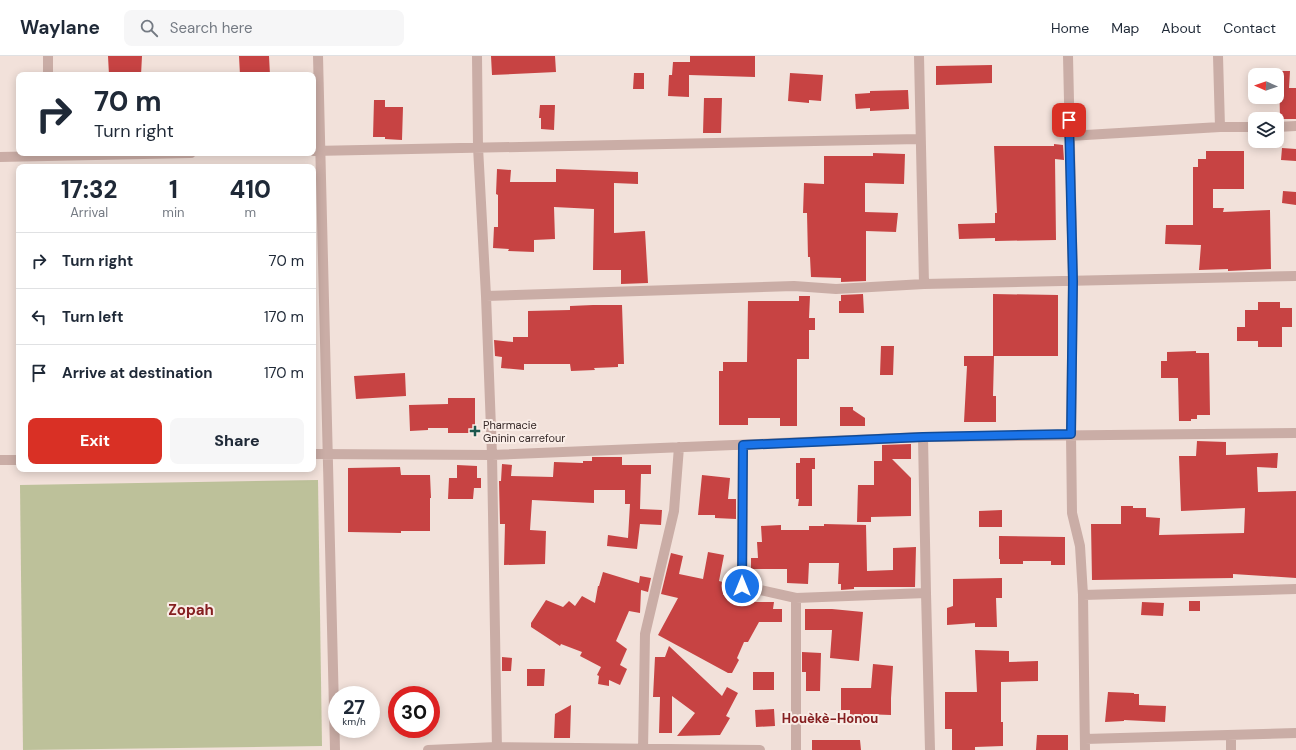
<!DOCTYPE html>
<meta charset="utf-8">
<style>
:root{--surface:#fff;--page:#f6f6f7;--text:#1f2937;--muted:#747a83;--line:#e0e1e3;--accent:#d93025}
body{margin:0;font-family:"DM Sans",sans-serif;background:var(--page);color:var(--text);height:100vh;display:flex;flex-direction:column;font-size:15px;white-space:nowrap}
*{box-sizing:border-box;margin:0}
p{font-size:13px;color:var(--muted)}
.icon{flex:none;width:22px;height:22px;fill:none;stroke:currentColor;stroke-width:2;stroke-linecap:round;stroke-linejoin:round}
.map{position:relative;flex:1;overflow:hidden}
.details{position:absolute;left:16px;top:108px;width:300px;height:308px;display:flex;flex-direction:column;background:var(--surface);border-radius:8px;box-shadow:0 2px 10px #0003}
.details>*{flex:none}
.hud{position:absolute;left:16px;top:16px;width:300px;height:84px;border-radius:8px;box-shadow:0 2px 10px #0003;background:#fff;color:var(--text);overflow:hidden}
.needle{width:26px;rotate:272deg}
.controls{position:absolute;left:1248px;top:12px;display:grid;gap:8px}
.controls a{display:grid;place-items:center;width:36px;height:36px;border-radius:8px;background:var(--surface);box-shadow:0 2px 10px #0003;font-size:20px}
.speed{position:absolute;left:328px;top:630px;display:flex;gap:8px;font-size:20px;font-weight:700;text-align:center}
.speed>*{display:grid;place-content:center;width:52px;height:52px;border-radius:50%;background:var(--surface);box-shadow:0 2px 10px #0003;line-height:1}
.speed small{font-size:10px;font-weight:400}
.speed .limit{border:6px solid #d22;background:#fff;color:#111}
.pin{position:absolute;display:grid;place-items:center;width:34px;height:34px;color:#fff;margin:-17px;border-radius:8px;box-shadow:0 2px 6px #0006}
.me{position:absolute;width:44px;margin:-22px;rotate:0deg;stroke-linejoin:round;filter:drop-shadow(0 0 3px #0008)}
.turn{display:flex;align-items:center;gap:14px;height:84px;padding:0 12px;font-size:18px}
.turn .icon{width:52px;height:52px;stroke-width:2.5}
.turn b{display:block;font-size:28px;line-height:34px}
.eta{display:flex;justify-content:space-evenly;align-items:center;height:68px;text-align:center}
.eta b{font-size:24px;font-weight:800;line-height:28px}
.button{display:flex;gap:8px;margin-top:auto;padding:8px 12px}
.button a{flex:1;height:46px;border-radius:8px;background:var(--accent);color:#fff;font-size:16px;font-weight:800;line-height:46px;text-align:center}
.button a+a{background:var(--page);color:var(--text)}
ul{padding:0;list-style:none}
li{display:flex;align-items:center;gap:12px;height:56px;padding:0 12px;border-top:1px solid var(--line)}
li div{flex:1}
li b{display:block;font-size:15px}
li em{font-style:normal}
header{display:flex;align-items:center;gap:24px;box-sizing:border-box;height:56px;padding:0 20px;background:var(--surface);border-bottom:1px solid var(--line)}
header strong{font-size:19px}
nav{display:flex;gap:22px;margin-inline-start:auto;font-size:14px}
.search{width:280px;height:36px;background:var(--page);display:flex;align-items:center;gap:10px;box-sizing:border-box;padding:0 14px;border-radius:8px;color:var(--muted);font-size:15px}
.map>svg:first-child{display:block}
</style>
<header>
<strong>Waylane</strong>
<div class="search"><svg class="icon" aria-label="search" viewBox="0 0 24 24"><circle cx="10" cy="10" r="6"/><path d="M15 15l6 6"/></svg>Search here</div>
<nav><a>Home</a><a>Map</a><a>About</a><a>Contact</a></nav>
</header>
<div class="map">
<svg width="1296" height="694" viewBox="0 0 1296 694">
<rect width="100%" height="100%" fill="#f2e1da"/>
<!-- green -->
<path fill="#bdc19a" d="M318,424L322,690L23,694L20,429Z"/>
<!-- building -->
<path fill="#c74343" d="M108,0H142L141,19H109Z
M239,0H269L270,19H240Z
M491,0H555L556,16L492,19Z
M690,0H755V21L689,19V41L668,40L669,19H672L673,6H690Z
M992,9V27L936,29V10Z
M1279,15H1290L1289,32H1296V63H1280Z
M634,17H644V33H633Z
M790,17L823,19L821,45L809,44V47L788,45Z
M908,34L909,53L870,55V52L856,53L855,38L870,37V35Z
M704,42H722L721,77H703Z
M374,44H385V51H403L402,84L385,83V81H373Z
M540,49H555L554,74L541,73V62H539Z
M1054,88L1063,89L1064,104L1055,103L1056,184L995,185V182L959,183L958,168L995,167V157H997L994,90H1054Z
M1282,92L1296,93V105L1281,104Z
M1206,95H1244V133H1213V152H1224L1223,156L1270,154L1271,213L1228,215V213L1199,214L1201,189L1165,188L1166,169H1193V111H1198V103H1206Z
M873,97L905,98L904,128L865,127V156L898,157L896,176L866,175V225L841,226V222L811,221L810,201H808L807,157H803L804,127L824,128V100H873Z
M497,113L511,114L510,126H556V113L638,116V128L614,127V177L645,175L648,227L621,228V214H593L594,153L554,151L555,183L534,184V196L508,195L509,193L493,192L494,171H498V139L496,138Z
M1283,135L1296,136V149L1282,147Z
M863,238L864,257H839V245H841V239Z
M993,238L1058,239V300H993Z
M799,240H810L809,262H815V274H809V303H797V370H780V362H748V369H719V315H723V306H747L748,245H799Z
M1258,246H1280V252H1292V271H1282V291H1258V285H1237V271H1245V254H1258Z
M593,249H622L624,308H618V311L594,312L595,314L571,315L570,308H524V314L501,312L502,301L495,300L494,284L513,286V281H528V255L570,254V250Z
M881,290H894L893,319H880Z
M1196,295V297H1209L1210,359H1197V363H1191V365H1179L1178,322H1161V305H1167V296Z
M964,300H994L993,340H996V366H964L967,310H964Z
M405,317L406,340L356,343L354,320Z
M448,342H475V377H448V372H428V374L410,375L409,349L448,348Z
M840,351H853V354L865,362V370H840Z
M1197,385L1226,386V399L1278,397L1277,412L1257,411L1258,436L1296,435V522L1233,518V522L1092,524L1091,468H1121V450H1133V452H1146V461L1160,462L1159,479L1244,477L1245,452L1181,455L1179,400H1196Z
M911,388V403H892L911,422V460L871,461V466H857L858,429H874V405H882V389Z
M592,401H622V409H651V418H641L640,453L662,454L661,469L640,468L637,493L607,490L608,479L628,482L630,448H625V434H594V447L532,444L530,474L546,475L545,508L504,509L505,468H500L499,425H501L502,408L512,409L511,420L553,421L554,406L583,407V405H592Z
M800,402H815V413H812V450H798L799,443H796V407H800Z
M457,409L477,410V422H481V432H474L473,443H448L449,422H457Z
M400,411L401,419H430L431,442H430V475H401V477L348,476V412Z
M702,419L730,422L728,443H736V463L715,462V459H698Z
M1002,454V471H979V455Z
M824,468L866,469L867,515L893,514V492L916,491L915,531H854V533L841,534V528H838L839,507H809L808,528L787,527V513H751V502H758L757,486H762L761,470L781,469V474H809V470H824Z
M999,480L1065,481V509H1051V505H1023V508H1000V503H999Z
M708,496L724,499L719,525L726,527L723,539L749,538L754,539L755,546H774L773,553H782V566H759L748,586H744L737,602L739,604L732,617H728L658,579L678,542L661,538L671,497L683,500L679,518L703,523Z
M603,516L639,527L640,520L651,522L648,536L641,534L640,557L629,555L616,585L627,593L620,609L627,613L620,629L609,624V630L598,628L599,620L597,619L601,611L580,600L582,596L561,588L560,590L531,571V567L546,544L563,551L569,545L575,550L582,540L595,547L598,530H599Z
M1002,522V542H996L997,571H975V567L947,569V552L953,550V523Z
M1189,545H1200V555H1189Z
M1142,546L1164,547L1163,560L1141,559Z
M805,553H832L863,556L859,605L830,602L832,574H805Z
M669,590L722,640L727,631L738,637L726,660L730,662L720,679L677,680L695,657L672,640V677H659L660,641H653L655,601H665Z
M975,594L1009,595V606L1038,605V625L1001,626V666H1003V690L975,691V694H952V673H945V636H977Z
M802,596L821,597L820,635H806V616H802Z
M502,601L512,602L511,615H502Z
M873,608L893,610L891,642V659L863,658V661H850V654H841V632H871Z
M527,613H545L544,630H527Z
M753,616H774V634H753Z
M1108,636L1134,637V638H1139V649L1166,650L1165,666L1124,664V665L1105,666Z
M571,649L570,682H554L555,658Z
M774,653L775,670L756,671L755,654Z
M1037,679H1068V694H1036Z
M812,684H860L861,694H812Z"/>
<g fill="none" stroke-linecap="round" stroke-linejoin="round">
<!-- minor -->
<path stroke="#caada6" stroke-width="10" d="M48,0V19
M318,0L335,694
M477,0L478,91L486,240L492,399L497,694
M919,0L924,228
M1068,0L1073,225L1071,379L1072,457L1080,490L1083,539L1085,694
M1218,0L1220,71
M1277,71L1296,70
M1069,80L1220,71H1255
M313,95L920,83
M0,101L191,97
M486,240L794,230L836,233L924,228L1296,220
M923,381L926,537L930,694
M743,389L742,530L796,542L926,537
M313,398L492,399L923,381L1296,377
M0,404H19
M1083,539L1296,533
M796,542V694
M1085,683L1296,677
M428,694L497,691L760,694
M643,694L645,578L674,455L679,391
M1231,694V680"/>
</g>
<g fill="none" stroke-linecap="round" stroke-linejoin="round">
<defs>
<path id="route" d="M742,530L743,389L923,381L1071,378L1073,225L1069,64"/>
</defs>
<!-- route casing -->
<use href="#route" stroke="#114b97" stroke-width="10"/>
<!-- route -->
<use href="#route" stroke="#1a73e8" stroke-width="7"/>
</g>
<!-- markers -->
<path fill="#1c574d" stroke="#f9ece6" stroke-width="1.5" d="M473 369h4v4h4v4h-4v4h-4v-4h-4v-4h4z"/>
<g text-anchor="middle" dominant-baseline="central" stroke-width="4" stroke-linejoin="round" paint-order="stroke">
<!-- poi labels -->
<g font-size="11" fill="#362827" stroke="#f9ece6" text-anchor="start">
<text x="483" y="369">Pharmacie<tspan x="483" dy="13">Gninin carrefour</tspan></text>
</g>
<!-- quarter labels -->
<g font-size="13" font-weight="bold" fill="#851f20" stroke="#f9ece6">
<text x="830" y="662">Houèkè-Honou</text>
</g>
<!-- district labels -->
<g font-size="15" font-weight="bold" fill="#851f20" stroke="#f9ece6">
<text x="191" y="554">Zopah</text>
</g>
</g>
</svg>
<div class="controls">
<a><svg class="needle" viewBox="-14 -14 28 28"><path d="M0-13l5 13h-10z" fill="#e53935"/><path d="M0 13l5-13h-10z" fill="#747a83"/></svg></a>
<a><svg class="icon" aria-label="layers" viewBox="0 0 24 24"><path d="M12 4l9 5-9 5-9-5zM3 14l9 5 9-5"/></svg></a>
</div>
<div class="speed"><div>27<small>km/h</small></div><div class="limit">30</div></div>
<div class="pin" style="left:1069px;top:64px;background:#d93025"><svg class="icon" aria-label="arrive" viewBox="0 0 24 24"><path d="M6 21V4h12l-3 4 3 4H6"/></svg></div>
<svg class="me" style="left:742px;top:530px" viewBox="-20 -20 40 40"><circle r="17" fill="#1a73e8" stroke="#fff" stroke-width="3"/><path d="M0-11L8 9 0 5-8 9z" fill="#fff"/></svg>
<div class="hud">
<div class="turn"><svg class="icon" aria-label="right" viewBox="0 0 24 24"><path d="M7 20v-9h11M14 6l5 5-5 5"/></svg><div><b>70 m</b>Turn right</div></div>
</div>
<section class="details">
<div class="eta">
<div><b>17:32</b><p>Arrival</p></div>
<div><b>1</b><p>min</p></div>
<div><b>410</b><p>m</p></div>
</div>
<ul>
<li><svg class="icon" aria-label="right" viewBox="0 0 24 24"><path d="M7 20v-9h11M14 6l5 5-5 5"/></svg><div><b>Turn right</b></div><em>70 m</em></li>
<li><svg class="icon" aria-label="left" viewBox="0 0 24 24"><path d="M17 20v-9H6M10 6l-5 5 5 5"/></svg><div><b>Turn left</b></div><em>170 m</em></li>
<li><svg class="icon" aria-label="arrive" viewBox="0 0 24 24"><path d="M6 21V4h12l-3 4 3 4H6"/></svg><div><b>Arrive at destination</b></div><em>170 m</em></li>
</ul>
<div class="button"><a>Exit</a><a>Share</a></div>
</section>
</div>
